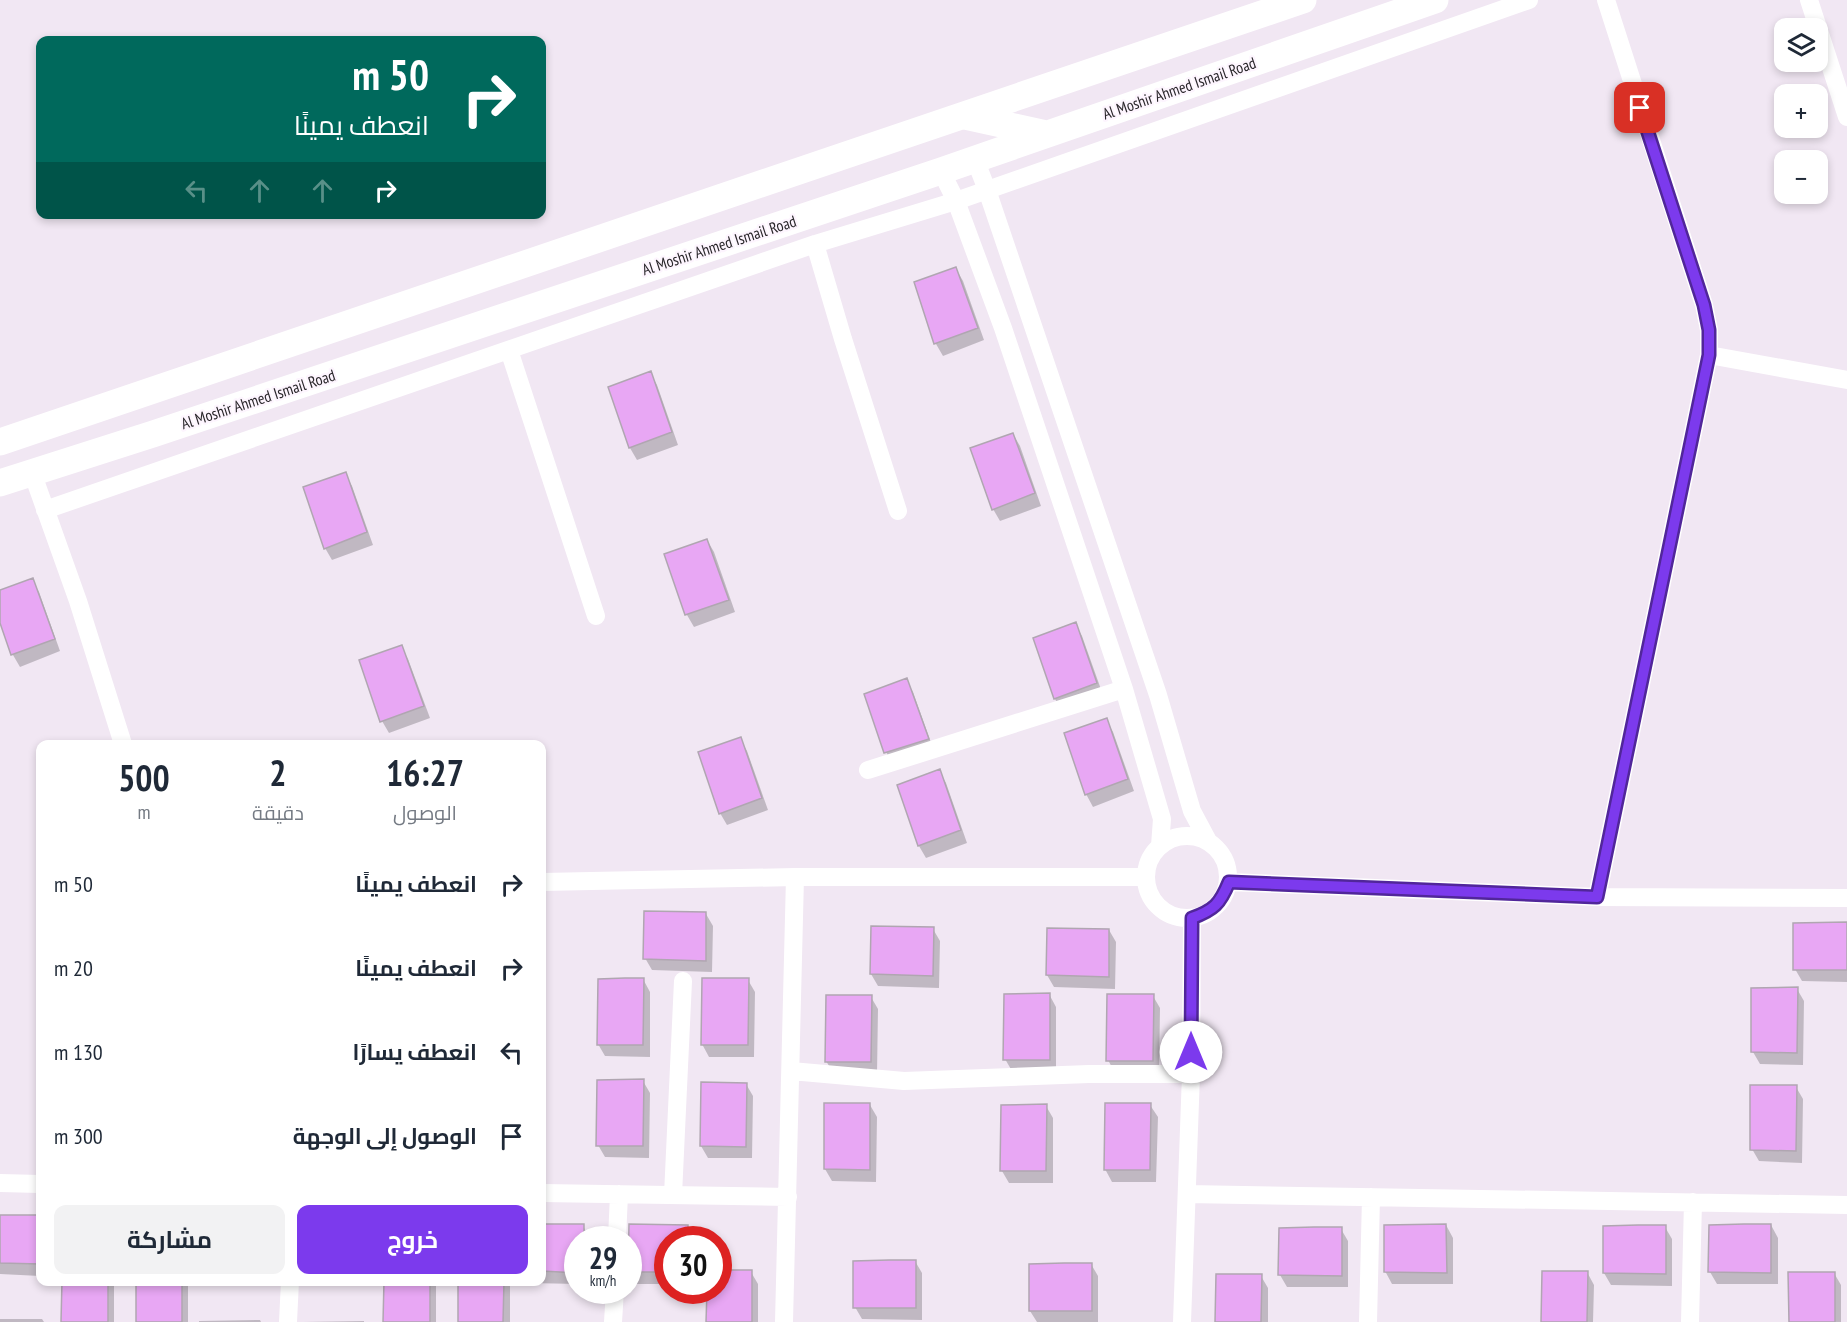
<!DOCTYPE html>
<html lang="ar">
<meta charset="utf-8">
<style>
:root{--surface:#fff;--page:#f2f2f3;--text:#1f2937;--muted:#747a83;--accent:#7c3aed}
body{margin:0;font-family:"PT Sans Narrow",Cairo,sans-serif;background:var(--page);color:var(--text);direction:rtl;height:100vh;display:flex;flex-direction:column;font-size:22px;white-space:nowrap}
*{box-sizing:border-box;margin:0}
p{font-size:20px;color:var(--muted)}
.icon{flex:none;width:33px;height:33px;fill:none;stroke:currentColor;stroke-width:2;stroke-linecap:round;stroke-linejoin:round}
.map{position:relative;flex:1;overflow:hidden;direction:ltr}
.panel{position:absolute;left:36px;top:740px;width:510px;height:546px;display:flex;flex-direction:column;background:var(--surface);border-radius:12px;box-shadow:0 3px 9px #0003;direction:rtl}
.panel>*{flex:none}
.guide{position:absolute;left:36px;top:36px;width:510px;height:183px;border-radius:12px;box-shadow:0 3px 9px #0003;direction:rtl;background:#00695c;color:#fff;overflow:hidden}
.controls{position:absolute;left:1774px;top:18px;display:grid;gap:12px}
.controls a{display:grid;place-items:center;width:54px;height:54px;border-radius:12px;background:var(--surface);box-shadow:0 3px 9px #0003;font-size:30px}
.speed{position:absolute;left:564px;top:1226px;display:flex;gap:12px;font-size:30px;font-weight:700;text-align:center}
.speed>*{display:grid;place-content:center;width:78px;height:78px;border-radius:50%;background:var(--surface);box-shadow:0 3px 9px #0003;line-height:1}
.speed small{font-size:15px;font-weight:400}
.speed .limit{border:9px solid #d22;background:#fff;color:#111}
.pin{position:absolute;display:grid;place-items:center;width:51px;height:51px;color:#fff;margin:-26px;border-radius:12px;box-shadow:0 3px 9px #0006}
.me{position:absolute;width:66px;margin:-33px;rotate:0deg;stroke-linejoin:round;filter:drop-shadow(0 0 4px #0008)}
.turn{display:flex;align-items:center;gap:21px;height:126px;padding:0 18px;font-size:27px}
.turn .icon{width:78px;height:78px;stroke-width:2.5}
.turn b{display:block;font-size:42px;line-height:51px}
.lanes{display:flex;align-items:center;height:57px;padding:0 18px;background:#0003;justify-content:center;gap:30px;direction:ltr}
.lanes .off{opacity:.35}
.eta{display:flex;justify-content:space-evenly;align-items:center;height:102px;text-align:center}
.eta b{font-size:36px;font-weight:700;line-height:42px}
.primary-button{display:flex;gap:12px;margin-top:auto;padding:12px 18px}
.primary-button a{flex:1;height:69px;border-radius:12px;background:var(--accent);color:#fff;font-size:24px;font-weight:700;line-height:69px;text-align:center}
.primary-button a+a{background:var(--page);color:var(--text)}
ul{padding:0;list-style:none}
li{display:flex;align-items:center;gap:18px;height:84px;padding:0 18px}
li div{flex:1}
li b{display:block;font-size:22px}
li em{font-style:normal}
.map>svg:first-child{display:block}
</style>
<div class="map">
<svg width="1847" height="1322" viewBox="0 0 1847 1322">
<rect width="100%" height="100%" fill="#f1e7f3"/>
<!-- shadow -->
<path fill="#0003" d="M956,269L963,281L984,340L943,356L936,344L915,283Z
M650,373L657,385L678,445L637,460L630,448Z
M1013,434L1020,446L1041,506L1000,521L993,509Z
M345,474L352,486L373,545L332,560L325,548Z
M707,540L714,552L735,612L694,627L687,615L666,555Z
M32,580L39,592L60,651L20,667L13,655L0,618V592Z
M1075,624L1082,636L1103,695L1062,711L1055,699L1035,638Z
M401,647L408,659L430,718L389,733L382,721Z
M906,680L913,692L934,751L893,764L886,752Z
M1106,720L1113,732L1134,791L1093,807L1086,794Z
M740,739L747,751L768,810L727,825L720,813Z
M939,771L946,783L967,843L926,858L919,846L899,786Z
M706,914L713,926L712,972L652,970L645,958Z
M1847,923V982L1802,981L1795,969Z
M933,929L940,941L939,988L878,986L871,974Z
M1109,930L1116,942L1115,989L1054,987L1047,975Z
M643,979L650,992V1057L605,1056L598,1044Z
M748,980L755,992L754,1057H709L702,1044Z
M1797,989L1804,1001L1803,1065L1760,1064L1753,1052Z
M1049,994L1056,1007V1072L1012,1071L1005,1059Z
M1153,996L1160,1008L1159,1073H1115L1108,1060Z
M871,997L878,1009L877,1074H834L826,1061Z
M643,1081L650,1093L649,1158L605,1157L598,1145Z
M746,1084L753,1096L752,1158H708L701,1146Z
M1796,1087L1803,1099L1802,1163L1759,1161L1752,1149Z
M826,1105H870L877,1117L876,1182L832,1181L825,1169Z
M1150,1105L1158,1117L1156,1182H1112L1105,1169Z
M1046,1106L1053,1118V1183H1009L1002,1171Z
M0,1216L40,1217V1276L0,1274Z
M542,1225L583,1226L590,1239H578V1284L529,1283L528,1281H542Z
M1446,1225L1453,1238V1284H1392L1385,1271Z
M1771,1225L1778,1238V1284H1717L1710,1272Z
M687,1226L694,1239H668V1284H633L628,1276L630,1240Z
M1665,1227L1672,1239V1286L1611,1285L1604,1273Z
M1341,1229L1348,1241V1287H1287L1280,1275Z
M915,1261L922,1273V1320L862,1319L855,1307Z
M1091,1264L1098,1276V1322H1037L1030,1311Z
M751,1272L758,1284V1322H708V1290H718Z
M1587,1272L1594,1285L1593,1322H1543Z
M1834,1273L1841,1285V1322H1789Z
M1261,1276L1268,1288V1322H1217Z
M63,1281H114V1322H63Z
M138,1281H188V1322H138Z
M385,1281H436V1322H384Z
M460,1281H509L510,1284V1322H460Z
M0,1319H42L44,1322H0Z
M260,1320L261,1322H199V1321Z
M364,1321V1322H303Z"/>
<!-- building -->
<path fill="#e8a7f4" stroke="#b0a6b1" stroke-width="1.5" d="M956,267L978,328L934,344L914,282Z
M651,371L672,432L629,448L608,387Z
M1013,433L1035,493L992,510L970,448Z
M346,472L367,532L324,549L303,487Z
M707,539L729,600L685,615L664,554Z
M33,578L55,639L11,655L0,623V590Z
M1076,622L1097,683L1054,699L1033,638Z
M402,645L424,706L380,722L359,660Z
M907,678L929,739L884,753L864,694Z
M1107,718L1128,779L1085,795L1064,733Z
M741,737L762,798L719,814L698,752Z
M940,769L961,830L918,846L897,785Z
M644,911L706,912V961L643,959Z
M1847,922V970H1793V923Z
M871,926L934,927L933,976L870,974Z
M1047,928L1109,929V977L1046,975Z
M625,978H644L643,1045H597L598,979Z
M702,978H749L748,1045H701Z
M1798,987L1797,1053L1751,1052V988Z
M1050,993V1060H1003L1004,994Z
M1107,994H1154L1153,1061H1106Z
M826,995H872L871,1062H825Z
M644,1079L643,1146H596L597,1080Z
M701,1082L747,1083L746,1147L700,1146Z
M1750,1085H1797L1796,1151L1750,1150Z
M824,1103H870V1170L824,1169Z
M1105,1103H1151L1150,1170H1104Z
M1047,1104L1046,1171H1000L1001,1105Z
M0,1215H40V1264L0,1263Z
M542,1224H584V1239H578V1273L542,1271Z
M629,1224L688,1225V1239H668V1272H628Z
M1446,1224L1447,1273L1384,1272V1225Z
M1744,1224H1771V1273L1708,1272L1709,1225Z
M1638,1225H1666V1274L1603,1273V1226Z
M1314,1227H1342V1276L1278,1275L1279,1228Z
M889,1260H916V1308H853V1261Z
M1064,1263H1092V1311H1029V1264Z
M718,1270H752V1322H706L707,1290H718Z
M1542,1271H1588L1587,1322H1541Z
M1788,1272H1835V1322H1789Z
M1216,1274H1262L1261,1322H1215Z
M62,1281H108V1322H61Z
M136,1281H182V1322H136Z
M384,1281H430V1322H383Z
M458,1281H504L503,1322H458Z"/>
<g fill="none" stroke-linecap="round" stroke-linejoin="round">
<!-- street -->
<path stroke="#fff" stroke-width="18" d="M1809,0L1847,117
M975,159L987,190L1158,695L1192,811L1208,841
M941,171L956,201L1003,328L1124,689L1162,819L1160,846
M815,244L843,339L898,511
M509,350L596,616
M1709,355L1847,380
M32,472L78,601L123,744
M45,510L815,244L956,201L1529,0
M868,770L1124,689
M1146 877a41 41 0 1 1 82 0a41 41 0 1 1-82 0Z
M542,882L795,877H1146
M1229,882L1597,897L1847,898
M1597,897L1709,355V330L1704,305L1606,0
M791,1071L904,1081L1089,1074H1191
M0,1183L40,1184
M542,1193L788,1197
M1187,1194L1847,1205
M673,1195L683,981
M617,1239L619,1194
M288,1322L290,1281
M613,1322L615,1290
M784,1322L795,877
M1182,1322L1191,1074L1192,918
M1368,1322L1371,1197
M1690,1322L1693,1202"/>
<!-- secondary -->
<path stroke="#fff" stroke-width="27" d="M965,116L1046,134
M0,442L1303,0
M0,483L153,434L941,171L1435,0"/>
</g>
<g fill="none" stroke-linecap="round" stroke-linejoin="round">
<defs>
<path id="route" d="M1191,1052L1192,918C1214,910 1220,904 1229,882L1597,897L1709,355V330L1704,305L1640,108"/>
</defs>
<!-- route casing -->
<use href="#route" stroke="#51269a" stroke-width="15"/>
<!-- route -->
<use href="#route" stroke="#7c3aed" stroke-width="10"/>
</g>
<g text-anchor="middle" dominant-baseline="central" stroke-width="4.5" stroke-linejoin="round" paint-order="stroke">
<!-- street labels -->
<g font-size="16" fill="#29262a" stroke="#fdf5fe">
<text transform="translate(1179 88) rotate(-19)">Al Moshir Ahmed Ismail Road</text>
<text transform="translate(719 245) rotate(-18)">Al Moshir Ahmed Ismail Road</text>
<text transform="translate(258 399) rotate(-18)">Al Moshir Ahmed Ismail Road</text>
</g>
</g>
</svg>
<div class="controls">
<a><svg class="icon" aria-label="layers" viewBox="0 0 24 24"><path d="M12 4l9 5-9 5-9-5zM3 14l9 5 9-5"/></svg></a>
<a>+</a>
<a>−</a>
</div>
<div class="speed"><div>29<small>km/h</small></div><div class="limit">30</div></div>
<div class="pin" style="left:1640px;top:108px;background:#d93025"><svg class="icon" aria-label="arrive" viewBox="0 0 24 24"><path d="M6 21V4h12l-3 4 3 4H6"/></svg></div>
<svg class="me" style="left:1191px;top:1052px" viewBox="-20 -20 40 40"><circle r="19" fill="#fff"/><path d="M0-13L10 11 0 6-10 11z" fill="#7c3aed"/></svg>
<div class="guide">
<div class="turn"><svg class="icon" aria-label="right" viewBox="0 0 24 24"><path d="M7 20v-9h11M14 6l5 5-5 5"/></svg><div><b>50 m</b>انعطف يمينًا</div></div>
<div class="lanes"><svg class="icon off" aria-label="left" viewBox="0 0 24 24"><path d="M17 20v-9H6M10 6l-5 5 5 5"/></svg><svg class="icon off" aria-label="ahead" viewBox="0 0 24 24"><path d="M12 20V5M6 11l6-6 6 6"/></svg><svg class="icon off" aria-label="ahead" viewBox="0 0 24 24"><path d="M12 20V5M6 11l6-6 6 6"/></svg><svg class="icon" aria-label="right" viewBox="0 0 24 24"><path d="M7 20v-9h11M14 6l5 5-5 5"/></svg></div>
</div>
<section class="panel">
<div class="eta">
<div><b>16:27</b><p>الوصول</p></div>
<div><b>2</b><p>دقيقة</p></div>
<div><b>500</b><p>m</p></div>
</div>
<ul>
<li><svg class="icon" aria-label="right" viewBox="0 0 24 24"><path d="M7 20v-9h11M14 6l5 5-5 5"/></svg><div><b>انعطف يمينًا</b></div><em>50 m</em></li>
<li><svg class="icon" aria-label="right" viewBox="0 0 24 24"><path d="M7 20v-9h11M14 6l5 5-5 5"/></svg><div><b>انعطف يمينًا</b></div><em>20 m</em></li>
<li><svg class="icon" aria-label="left" viewBox="0 0 24 24"><path d="M17 20v-9H6M10 6l-5 5 5 5"/></svg><div><b>انعطف يسارًا</b></div><em>130 m</em></li>
<li><svg class="icon" aria-label="arrive" viewBox="0 0 24 24"><path d="M6 21V4h12l-3 4 3 4H6"/></svg><div><b>الوصول إلى الوجهة</b></div><em>300 m</em></li>
</ul>
<div class="primary-button"><a>خروج</a><a>مشاركة</a></div>
</section>
</div>
